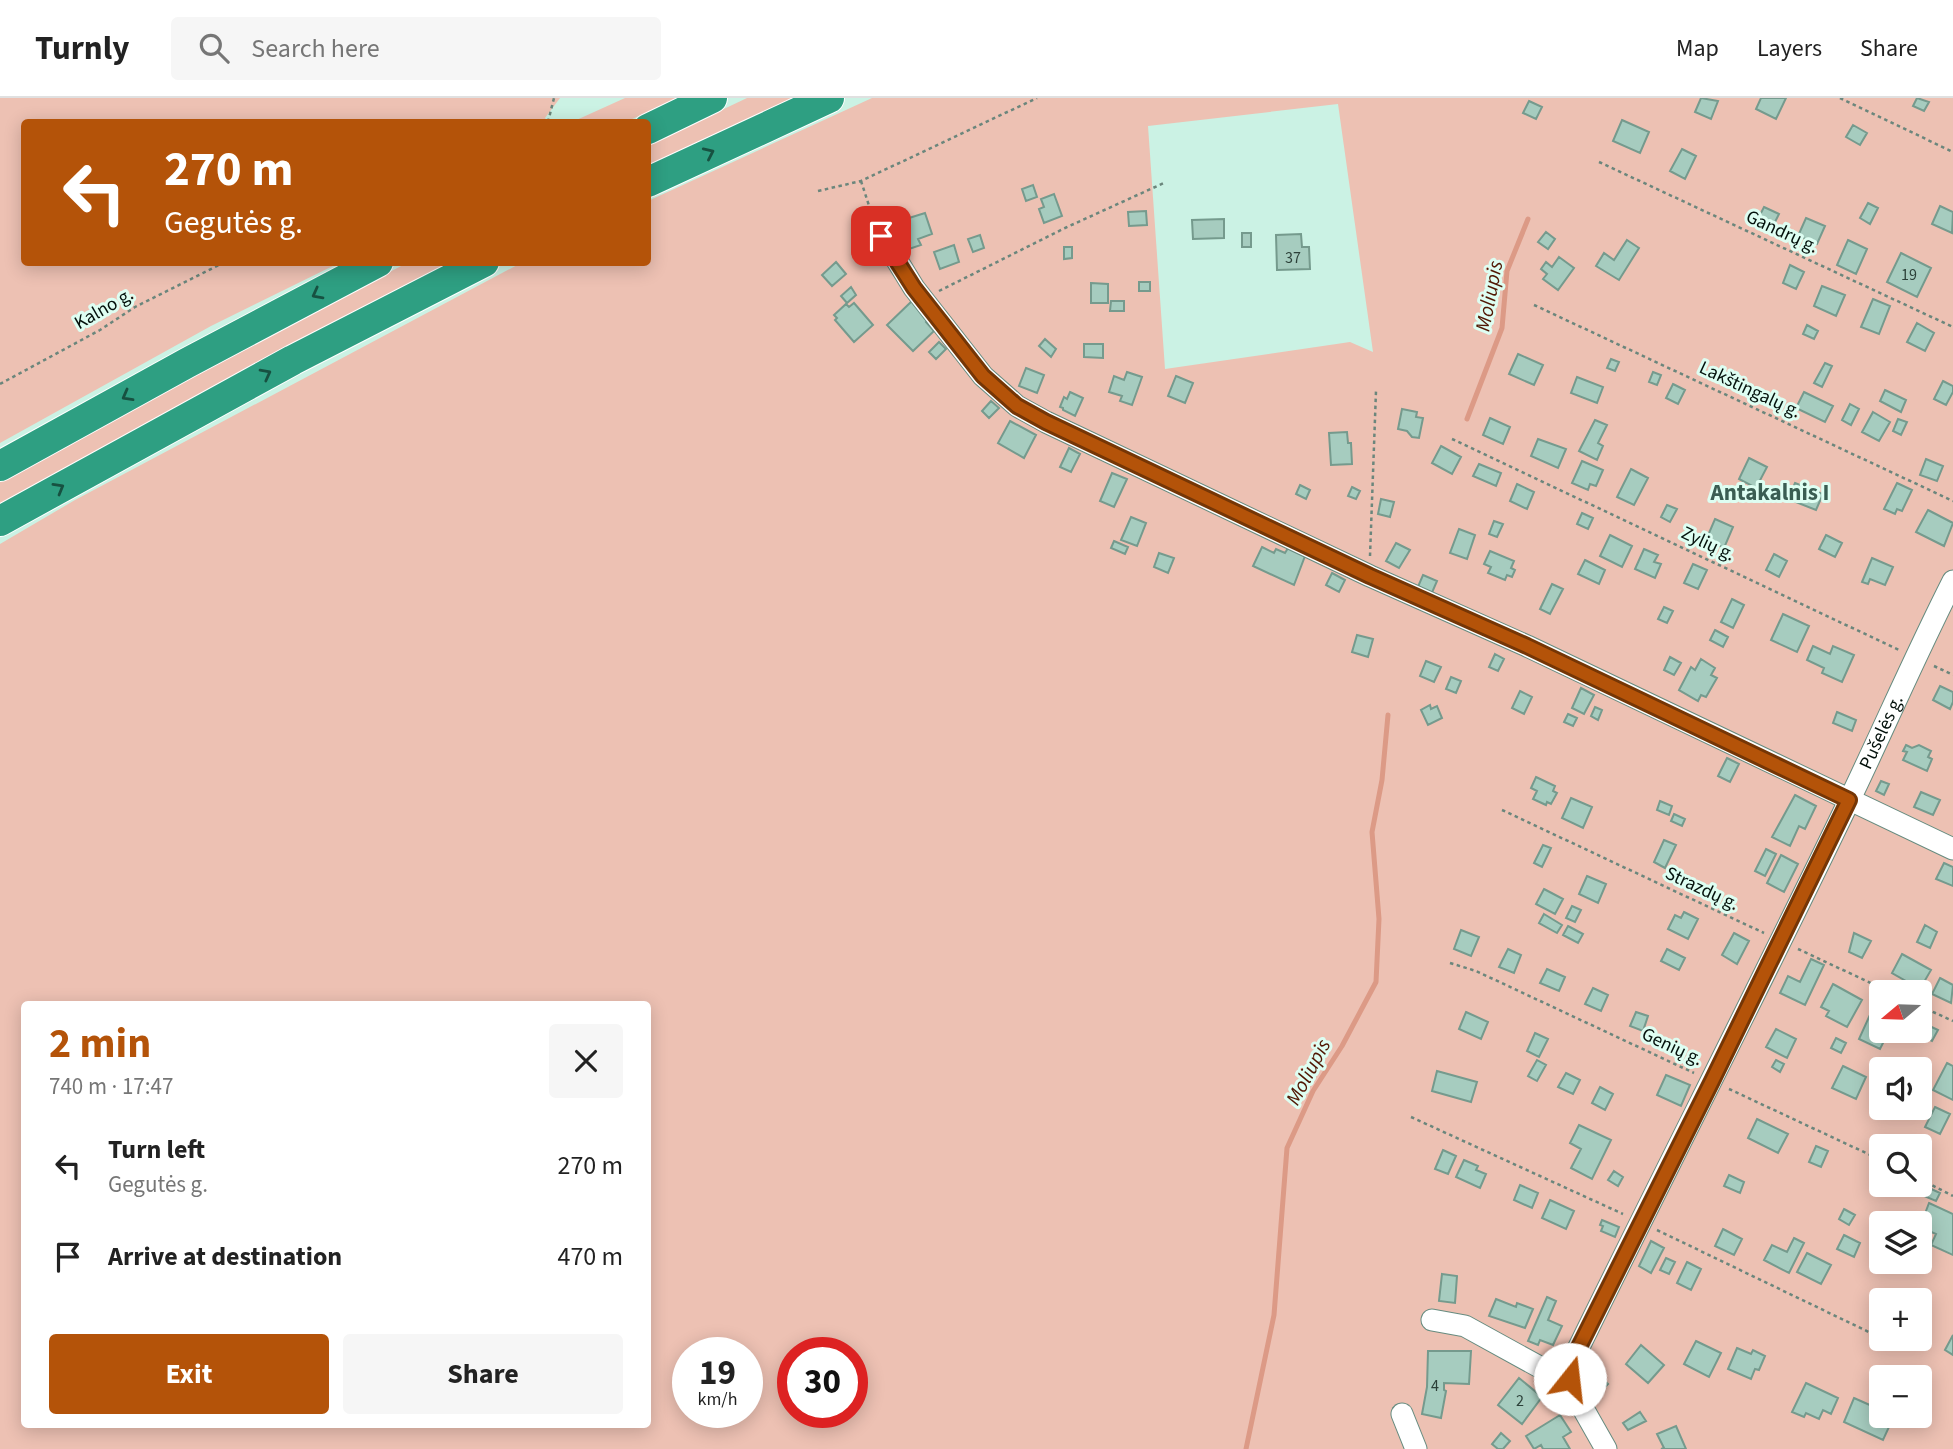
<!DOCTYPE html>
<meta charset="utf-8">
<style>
:root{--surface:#fff;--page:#f6f6f6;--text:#222;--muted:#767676;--line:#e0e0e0;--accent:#b45309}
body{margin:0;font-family:"Source Sans 3",sans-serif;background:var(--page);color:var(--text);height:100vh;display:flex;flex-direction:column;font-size:26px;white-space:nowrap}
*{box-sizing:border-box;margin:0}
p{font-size:23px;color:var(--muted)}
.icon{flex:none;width:38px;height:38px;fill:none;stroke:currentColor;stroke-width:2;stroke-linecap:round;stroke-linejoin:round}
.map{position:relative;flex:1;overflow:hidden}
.drawer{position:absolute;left:21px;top:903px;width:630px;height:427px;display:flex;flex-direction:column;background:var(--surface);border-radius:7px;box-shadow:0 4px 18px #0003}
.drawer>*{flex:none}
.guide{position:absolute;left:21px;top:21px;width:630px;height:147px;border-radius:7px;box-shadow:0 4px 18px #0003;background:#b45309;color:#fff;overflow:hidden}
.needle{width:46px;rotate:251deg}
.fabs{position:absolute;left:1869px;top:882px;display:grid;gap:14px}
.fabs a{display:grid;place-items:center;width:63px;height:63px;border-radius:7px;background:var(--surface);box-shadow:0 4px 18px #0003;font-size:35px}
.speed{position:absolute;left:672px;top:1239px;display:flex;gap:14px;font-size:35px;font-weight:700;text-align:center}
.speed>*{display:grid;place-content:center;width:91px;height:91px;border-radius:50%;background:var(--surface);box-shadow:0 4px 18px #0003;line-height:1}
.speed small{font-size:18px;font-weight:400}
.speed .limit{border:10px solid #d22;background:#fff;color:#111}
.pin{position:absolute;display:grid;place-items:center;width:60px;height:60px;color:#fff;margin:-30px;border-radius:14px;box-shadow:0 4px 10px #0006}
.me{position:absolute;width:77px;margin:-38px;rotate:16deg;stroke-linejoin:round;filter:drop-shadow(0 0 5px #0008)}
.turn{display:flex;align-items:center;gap:24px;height:147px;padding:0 28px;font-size:32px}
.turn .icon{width:91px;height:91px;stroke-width:2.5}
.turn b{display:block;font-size:49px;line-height:60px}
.round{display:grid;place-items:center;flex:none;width:74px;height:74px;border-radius:7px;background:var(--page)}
.headline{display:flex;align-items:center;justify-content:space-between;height:119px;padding:0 28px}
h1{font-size:42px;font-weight:700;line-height:52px;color:var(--accent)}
.primary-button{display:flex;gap:14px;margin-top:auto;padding:14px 28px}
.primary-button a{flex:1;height:80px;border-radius:7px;background:var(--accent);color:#fff;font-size:28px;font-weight:700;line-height:80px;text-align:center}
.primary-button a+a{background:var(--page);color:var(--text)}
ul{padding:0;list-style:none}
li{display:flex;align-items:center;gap:21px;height:91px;padding:0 28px}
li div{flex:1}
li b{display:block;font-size:26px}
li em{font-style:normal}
header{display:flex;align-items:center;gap:42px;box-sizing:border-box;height:98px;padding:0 35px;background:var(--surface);border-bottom:2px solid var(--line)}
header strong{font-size:33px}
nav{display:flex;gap:38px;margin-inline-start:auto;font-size:24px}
.search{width:490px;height:63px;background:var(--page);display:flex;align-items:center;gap:18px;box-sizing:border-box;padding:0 24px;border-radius:7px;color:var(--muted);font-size:26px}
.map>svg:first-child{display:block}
</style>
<header>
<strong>Turnly</strong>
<div class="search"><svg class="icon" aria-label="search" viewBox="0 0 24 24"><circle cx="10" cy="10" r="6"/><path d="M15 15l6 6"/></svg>Search here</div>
<nav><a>Map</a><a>Layers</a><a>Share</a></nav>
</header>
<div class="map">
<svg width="1953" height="1351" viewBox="0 0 1953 1351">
<rect width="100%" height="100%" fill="#cbf2e4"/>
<!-- green -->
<path fill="#edc1b3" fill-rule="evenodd" d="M0,0H560L545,20L548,24H24V164L339,165L211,228L0,345Z
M625,0H677L626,24H572Z
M747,0H803L648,73V47Z
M872,0H1953V1351H0V446L75,402L521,165L648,164V103ZM1338,6L1373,254L1350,244L1165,271L1148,28ZM1881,894H1920V933H1881ZM24,906H648V1326H24ZM1881,971H1920V1010H1881ZM1881,1048H1920V1087H1881ZM1881,1125H1920V1164H1881ZM1881,1202H1920V1241H1881ZM688,1255H747V1314H688ZM793,1255H852V1314H793ZM1881,1279H1920V1318H1881Z
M407,165H460L0,412V384L230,256Z"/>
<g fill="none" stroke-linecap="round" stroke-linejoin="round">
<!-- stream -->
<path stroke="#dc9a86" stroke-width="5" d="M1467,321L1502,230L1507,173L1528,121
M1246,1351L1274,1217L1287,1050L1313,993L1342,948L1376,884L1379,821L1372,734L1382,682L1388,617"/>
</g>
<!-- building -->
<path fill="#a6ccbf" stroke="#759a8d" stroke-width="2" d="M1701,0L1718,3L1711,21L1695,14Z
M1761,0H1786L1776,21L1756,11Z
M1917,0L1929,4L1924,13L1913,8Z
M1529,3L1542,9L1536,21L1523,15Z
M1622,22L1649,34L1640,55L1613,43Z
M1853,27L1867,35L1860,47L1846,39Z
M1682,51L1696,58L1685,81L1670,73Z
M1033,87L1037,99L1026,103L1022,91Z
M1054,96L1062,118L1044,125L1039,111L1044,109L1041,101Z
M1868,105L1878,110L1870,126L1860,120Z
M1940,108L1953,114L1952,135L1932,126Z
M1764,109L1779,116L1772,130L1759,124L1757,127L1750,123L1754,114L1760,117Z
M1146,113L1147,127L1129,128L1128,114Z
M925,115L932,136L918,141L921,147L903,153L893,125Z
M1806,120L1825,128L1817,146L1798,138Z
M1224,121V140L1193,141L1192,122Z
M1546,134L1555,141L1548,151L1538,144Z
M1242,135H1251V149H1242Z
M1301,136L1302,149H1309L1310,171L1277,172L1276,137Z
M980,137L984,150L973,154L968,141Z
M1627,142L1639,150L1619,182L1596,168L1604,155L1614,162Z
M1848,142L1867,151L1856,176L1837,167Z
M954,147L959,164L940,171L934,154Z
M1064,149H1072V160L1064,161Z
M1901,155L1931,170L1917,199L1887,184Z
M1559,159L1574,170L1558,192L1543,181L1547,176L1541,171L1546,164L1552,169Z
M836,164L846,176L832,188L822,177Z
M1790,167L1804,174L1796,191L1783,185Z
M1139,184H1150V193H1139Z
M1091,185L1108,186V205H1091Z
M1822,188L1845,197L1836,218L1814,208Z
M851,189L856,197L847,205L841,198Z
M1873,201L1890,208L1879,236L1861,229Z
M912,203L929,221L926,224L934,233L913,253L887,227Z
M1111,203H1124V213H1110Z
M854,205L873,227L854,244L835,222L837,220L834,217L846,206L849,209Z
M1917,225L1934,235L1925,253L1907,244Z
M1807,227L1818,233L1814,241L1803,236Z
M1045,241L1056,251L1051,259L1039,248Z
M939,244L946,251L936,261L929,254Z
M1084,246H1103V260L1084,259Z
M1518,256L1543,267L1534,287L1509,276Z
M1611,261L1619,264L1615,273L1607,270Z
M1825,265L1832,268L1822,289L1814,285Z
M1026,270L1044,277L1037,295L1019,288Z
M1127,274L1142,279L1132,307L1120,303L1122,298L1109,294L1114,278L1124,282Z
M1653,274L1661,277L1657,287L1649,284Z
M1176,278L1193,285L1185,305L1168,298Z
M1577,279L1603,289L1597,305L1571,295Z
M1943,283L1953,288V294L1946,307L1934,301Z
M1673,286L1685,292L1678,306L1666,300Z
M1885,292L1906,302L1901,314L1880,303Z
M1070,294L1083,300L1075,318L1063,312V310L1060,309L1064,299L1067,301Z
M1804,294L1833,308L1825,324L1796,310Z
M991,303L999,310L989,320L982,313Z
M1850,306L1859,311L1851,327L1842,322Z
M1402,311L1417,314L1416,319L1423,320L1419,340L1412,339L1407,333L1398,331Z
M1873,314L1890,324L1879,343L1862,334Z
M1490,320L1510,329L1503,346L1483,337Z
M1898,321L1907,324L1901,337L1893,333Z
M1595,322L1607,327L1598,345L1603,348L1597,362L1579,353Z
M1010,323L1036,337L1024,360L998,345Z
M1347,334L1348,345H1351L1352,366L1331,367L1329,335Z
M1538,341L1566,351L1558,370L1531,358Z
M1441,348L1461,359L1452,376L1432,365Z
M1069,350L1080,356L1071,374L1060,369Z
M1749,360L1767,369L1756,390L1739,381Z
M1926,361L1943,368L1937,383L1920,377Z
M1582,363L1603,372L1596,388L1590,386L1588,392L1572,385Z
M1479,366L1501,375L1496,388L1473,378Z
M1631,371L1648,380L1634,407L1617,399Z
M1112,375L1127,381L1114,409L1100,403Z
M1795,385L1823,396L1816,412L1788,401Z
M1897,385L1912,392L1902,413L1897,411L1895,416L1884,411Z
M1517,386L1534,394L1527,411L1510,403Z
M1300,387L1310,392L1306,401L1296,396Z
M1352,389L1360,393L1356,401L1348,398Z
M1381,401L1394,404L1390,419L1378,416Z
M1667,407L1677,411L1670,424L1661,419Z
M1928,412L1953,425L1944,448L1916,434Z
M1582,415L1593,420L1588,431L1577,426Z
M1131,419L1146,425L1137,448L1121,442Z
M1715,421L1733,429L1724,450L1706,442Z
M1494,423L1503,426L1497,439L1489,436Z
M1459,431L1475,437L1467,461L1450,455Z
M1610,437L1632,448L1622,469L1600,458Z
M1826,437L1842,445L1835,459L1819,451Z
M1114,443L1128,449L1125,456L1111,450Z
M1396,445L1410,452L1399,470L1386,463Z
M1262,449L1274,455L1276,451L1285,455L1288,450L1305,458L1294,487L1253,468Z
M1644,451L1658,457L1654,464L1661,466L1655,480L1635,471Z
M1490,453L1514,463L1511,470L1515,472L1512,479L1507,477L1505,482L1488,475L1491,469L1484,466Z
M1159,455L1174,460L1168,475L1154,469Z
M1774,456L1787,463L1779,479L1766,472Z
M1872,460L1893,469L1885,487L1870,481L1868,486L1862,484Z
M1585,462L1605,472L1599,486L1578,476Z
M1693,466L1707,472L1698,491L1684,485Z
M1332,475L1345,482L1339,494L1326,487Z
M1423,477L1437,483L1431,497L1417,491Z
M1552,486L1563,491L1550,516L1540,511Z
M1732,501L1744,507L1733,530L1721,524Z
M1664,509L1673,513L1667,525L1658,521Z
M1783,516L1809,528L1797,554L1771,542Z
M1715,532L1728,539L1723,549L1710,542Z
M1357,537L1373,541L1368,559L1352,554Z
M1813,548L1830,556L1833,548L1854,557L1842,584L1822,575L1824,570L1807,562Z
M1495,556L1504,561L1498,573L1489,569Z
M1670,559L1681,565L1674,577L1664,572Z
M1701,561L1715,570L1711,577L1717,580L1706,599L1701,597L1698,603L1679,592L1691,569L1695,572Z
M1426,563L1441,569L1434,584L1420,578Z
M1451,579L1461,583L1456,595L1446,591Z
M1940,588L1953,594V604L1950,611L1933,602Z
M1581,590L1594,597L1584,616L1572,610Z
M1520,593L1532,599L1524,616L1512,610Z
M1430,607L1431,611L1437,608L1442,620L1428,627L1421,612Z
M1595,609L1602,612L1598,622L1591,618Z
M1837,614L1856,622L1852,633L1833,625Z
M1568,616L1577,620L1573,628L1564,624Z
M1906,647L1912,650L1919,647L1931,653L1928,659L1932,661L1927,673L1903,662L1907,654L1903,653Z
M1727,660L1739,666L1730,684L1718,678Z
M1536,679L1555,688L1553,693L1557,695L1551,706L1547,704L1546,707L1533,701L1537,693L1531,690Z
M1881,683L1889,686L1884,697L1876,693Z
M1921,694L1940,702L1933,717L1914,709Z
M1795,697L1816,708L1805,731L1799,728L1790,748L1772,739Z
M1571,700L1592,709L1583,730L1562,720Z
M1660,703L1672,708L1669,717L1657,712Z
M1674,716L1685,721L1682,728L1671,723Z
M1664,742L1676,747L1665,770L1654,764Z
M1543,747L1551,750L1542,769L1534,765Z
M1766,751L1776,756L1765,778L1755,773Z
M1781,757L1798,766L1784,794L1767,785Z
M1944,765L1953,769V788L1936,781Z
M1587,778L1606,786L1598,805L1579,796Z
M1544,791L1563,801L1555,816L1536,806Z
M1572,808L1581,812L1575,824L1566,820Z
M1684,814L1698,821L1688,841L1668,831L1675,817L1681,820Z
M1544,816L1562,827L1557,835L1539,825Z
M1925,827L1937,834L1930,850L1917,844Z
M1568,828L1583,836L1578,845L1563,837Z
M1461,832L1479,839L1471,858L1454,851Z
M1734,835L1749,843L1737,866L1722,857Z
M1854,835L1871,843L1862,860L1849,854Z
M1508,851L1521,857L1514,875L1499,869Z
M1667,851L1685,860L1679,872L1661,863Z
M1902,856L1931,872L1920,891L1892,875Z
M1811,861L1824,867L1805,907L1780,895L1788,878L1800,884Z
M1547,871L1565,879L1559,893L1540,885Z
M1940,880L1953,887L1951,905L1932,896Z
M1833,886L1862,902L1847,929L1826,918L1829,913L1821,909Z
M1593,890L1608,897L1601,913L1585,906Z
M1874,908L1881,911V933H1889L1880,951L1859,941Z
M1466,914L1488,924L1481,941L1459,931Z
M1636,914L1648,918L1643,933L1630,928Z
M1921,924L1938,932L1932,943L1916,935L1920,933Z
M1776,931L1796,941L1787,960L1766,949Z
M1535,935L1548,941L1539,959L1527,953Z
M1836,940L1846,945L1841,955L1831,950Z
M1537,962L1546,967L1537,983L1528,978Z
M1776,962L1784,966L1780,974L1772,969Z
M1947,965L1953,968V1002L1933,992Z
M1843,968L1866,979L1856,1001L1832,990Z
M1437,973L1477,984L1471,1004L1432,993Z
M1566,975L1580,982L1573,996L1558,989Z
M1666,977L1690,987L1681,1008L1657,997Z
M1600,989L1613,996L1605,1012L1592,1005Z
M1935,1009L1950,1016L1940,1036L1925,1029Z
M1757,1021L1788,1036L1778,1055L1748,1040Z
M1579,1027L1611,1042L1592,1081L1571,1070L1581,1051L1570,1045Z
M1816,1048L1828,1053L1821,1069L1809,1064Z
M1443,1052L1456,1058L1448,1076L1435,1071Z
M1464,1062L1478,1068L1476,1072L1486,1076L1480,1090L1456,1079Z
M1614,1073L1623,1079L1618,1088L1608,1082Z
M1729,1077L1744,1084L1740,1095L1724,1088Z
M1520,1087L1538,1095L1532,1110L1514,1102Z
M1927,1089L1940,1095L1936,1103L1924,1098Z
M1550,1102L1574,1113L1566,1131L1542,1120Z
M1929,1105L1953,1116V1157L1931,1147L1936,1136L1920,1129Z
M1844,1111L1855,1117L1849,1127L1839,1121Z
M1602,1122L1619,1129L1615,1139L1601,1133L1603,1128L1600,1127Z
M1723,1131L1742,1141L1734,1157L1715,1148Z
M1844,1137L1860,1145L1854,1159L1837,1151Z
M1794,1140L1804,1145L1789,1175L1764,1162L1772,1147L1787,1154Z
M1651,1143L1664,1150L1651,1175L1639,1168Z
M1807,1155L1831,1167L1821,1186L1797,1174Z
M1666,1160L1675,1164L1669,1176L1660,1172Z
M1687,1164L1701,1171L1691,1192L1677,1185Z
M1442,1176L1457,1178L1455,1205L1439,1203Z
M1547,1199L1556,1203L1548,1222L1562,1228L1553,1247L1540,1242L1538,1247L1528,1243Z
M1496,1201L1516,1209L1517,1205L1533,1211L1525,1230L1489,1218Z
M1953,1237V1257L1945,1252Z
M1696,1243L1721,1255L1709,1279L1684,1266Z
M1641,1247L1664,1267L1648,1285L1626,1266Z
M1737,1250L1751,1256L1753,1252L1765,1258L1759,1272L1755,1271L1751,1281L1728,1271Z
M1428,1253H1471L1469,1286L1444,1285V1292L1446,1293L1441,1320L1422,1316L1427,1289Z
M1598,1276L1608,1286L1603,1291L1594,1281Z
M1519,1280L1542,1299L1522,1326L1498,1307Z
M1806,1285L1838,1300L1831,1316L1823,1312L1819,1321L1806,1315L1804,1319L1792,1314Z
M1854,1300L1881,1312V1318H1894L1883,1342L1844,1324Z
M1640,1314L1646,1323L1628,1332L1623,1325Z
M1560,1317L1571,1334L1563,1339L1570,1351H1543L1541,1347L1534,1351L1526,1338Z
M1676,1328L1686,1351H1661L1664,1350L1657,1336Z
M1501,1335L1510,1343L1503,1351H1498L1492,1346Z"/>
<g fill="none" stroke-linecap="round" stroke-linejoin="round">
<defs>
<g id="minor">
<path d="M882,138L914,190L983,278L1017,308L1046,324L1370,478L1527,548L1953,751"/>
<path d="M1432,1222L1465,1228L1556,1278L1570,1281"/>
<path d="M1402,1316L1416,1351"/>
<path id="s1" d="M1606,1351L1572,1291L1570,1272L1579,1249C1668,1067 1761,886 1849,703C1884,630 1916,556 1953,483"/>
</g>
<path id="highway" d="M648,31L712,0
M648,84L829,0
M0,368L187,265L378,164
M0,423L293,262L484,164"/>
</defs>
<!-- minor casing -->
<use href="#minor" stroke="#668b7f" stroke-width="23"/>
<!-- highway casing -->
<use href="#highway" stroke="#fff" stroke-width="32"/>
<!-- path -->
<path stroke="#6b867c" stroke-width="2.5" stroke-dasharray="3.5 3.5" stroke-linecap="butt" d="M1840,0L1953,54
M548,24L554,0
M1599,64L1953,229
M861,83L874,123
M818,93L861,83L1037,0
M939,193L1065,130L1166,84
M1534,207L1953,403
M0,286L100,232L135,209L225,164
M1452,341L1899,552
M1370,458L1376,293
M1934,568L1953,577
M1502,712L1764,835
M1798,851L1890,894
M1450,865L1476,873L1694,975
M1920,908L1953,923
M1729,991L1881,1062
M1411,1019L1623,1116
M1920,1081L1953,1098
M1657,1132L1875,1237"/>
<!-- minor -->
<use href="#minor" stroke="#fff" stroke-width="21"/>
<!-- highway -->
<use href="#highway" stroke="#2e9f82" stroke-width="30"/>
</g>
<!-- one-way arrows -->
<defs><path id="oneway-chevron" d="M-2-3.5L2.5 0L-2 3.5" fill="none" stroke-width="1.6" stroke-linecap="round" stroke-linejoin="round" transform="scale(1.75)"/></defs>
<g stroke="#175141">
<use href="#oneway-chevron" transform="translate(709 55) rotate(-25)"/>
<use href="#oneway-chevron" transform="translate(317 196) rotate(152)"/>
<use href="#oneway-chevron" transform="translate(266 276) rotate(-28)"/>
<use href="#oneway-chevron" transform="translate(127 298) rotate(151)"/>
<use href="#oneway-chevron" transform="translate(59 390) rotate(-30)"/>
</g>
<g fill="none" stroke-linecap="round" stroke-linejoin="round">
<defs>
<path id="route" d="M881,138L914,190L983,278L1017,308L1046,324L1370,478L1527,548L1849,702L1712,983L1579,1249L1570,1272V1281"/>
</defs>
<!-- route casing -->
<use href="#route" stroke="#753606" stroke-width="18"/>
<!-- route -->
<use href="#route" stroke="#b45309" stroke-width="12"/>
</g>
<g text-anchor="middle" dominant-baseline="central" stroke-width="6" stroke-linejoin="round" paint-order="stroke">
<!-- number labels -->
<g font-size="16" fill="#2c4039">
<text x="1293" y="160">37</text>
<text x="1909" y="177">19</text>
<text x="1435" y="1288">4</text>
<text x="1520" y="1303">2</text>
</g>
<!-- street labels -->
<g font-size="19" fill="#04110c" stroke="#defef2">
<text transform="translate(1782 134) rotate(25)">Gandrų g.</text>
<text transform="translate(104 211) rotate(-30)">Kalno g.</text>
<text transform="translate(1750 292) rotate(25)">Lakštingalų g.</text>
<text transform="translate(1708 446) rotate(25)">Zylių g.</text>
<text stroke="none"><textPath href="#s1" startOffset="798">Pušelės g.</textPath></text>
<text transform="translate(1702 791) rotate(25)">Strazdų g.</text>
<text transform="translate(1672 949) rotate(25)">Genių g.</text>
</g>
<!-- water labels -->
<g font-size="21" font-style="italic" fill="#511703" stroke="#defef2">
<text transform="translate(1489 198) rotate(-79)">Moliupis</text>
<text transform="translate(1308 974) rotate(-62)">Moliupis</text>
</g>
<!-- quarter labels -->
<g font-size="23" font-weight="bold" fill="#3a5d52" stroke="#defef2">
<text x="1770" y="394">Antakalnis I</text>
</g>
</g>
</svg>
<div class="fabs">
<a><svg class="needle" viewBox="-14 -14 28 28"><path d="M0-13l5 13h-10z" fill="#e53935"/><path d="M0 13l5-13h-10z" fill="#767676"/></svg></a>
<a><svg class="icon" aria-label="sound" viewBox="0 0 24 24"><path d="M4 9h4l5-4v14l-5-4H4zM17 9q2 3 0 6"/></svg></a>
<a><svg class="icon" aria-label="search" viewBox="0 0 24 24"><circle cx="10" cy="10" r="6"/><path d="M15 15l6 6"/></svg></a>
<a><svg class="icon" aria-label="layers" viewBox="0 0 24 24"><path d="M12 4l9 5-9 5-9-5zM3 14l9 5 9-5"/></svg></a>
<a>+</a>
<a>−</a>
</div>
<div class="speed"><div>19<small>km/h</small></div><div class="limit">30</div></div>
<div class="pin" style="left:881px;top:138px;background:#d93025"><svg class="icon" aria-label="arrive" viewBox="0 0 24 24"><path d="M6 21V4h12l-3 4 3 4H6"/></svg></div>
<svg class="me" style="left:1570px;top:1281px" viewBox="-20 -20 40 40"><circle r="19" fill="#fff"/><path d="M0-13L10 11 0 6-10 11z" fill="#b45309"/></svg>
<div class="guide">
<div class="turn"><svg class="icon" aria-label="left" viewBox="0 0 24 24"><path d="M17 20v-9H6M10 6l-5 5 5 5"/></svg><div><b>270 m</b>Gegutės g.</div></div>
</div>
<section class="drawer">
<div class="headline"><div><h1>2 min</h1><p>740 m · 17:47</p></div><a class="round"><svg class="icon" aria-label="close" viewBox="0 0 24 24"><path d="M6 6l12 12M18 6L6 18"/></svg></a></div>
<ul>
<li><svg class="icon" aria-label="left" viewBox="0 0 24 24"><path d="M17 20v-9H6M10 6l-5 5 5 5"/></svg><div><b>Turn left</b><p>Gegutės g.</p></div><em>270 m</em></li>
<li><svg class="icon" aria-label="arrive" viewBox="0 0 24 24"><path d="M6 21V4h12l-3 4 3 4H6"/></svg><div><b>Arrive at destination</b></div><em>470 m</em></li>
</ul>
<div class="primary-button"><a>Exit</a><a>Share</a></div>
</section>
</div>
